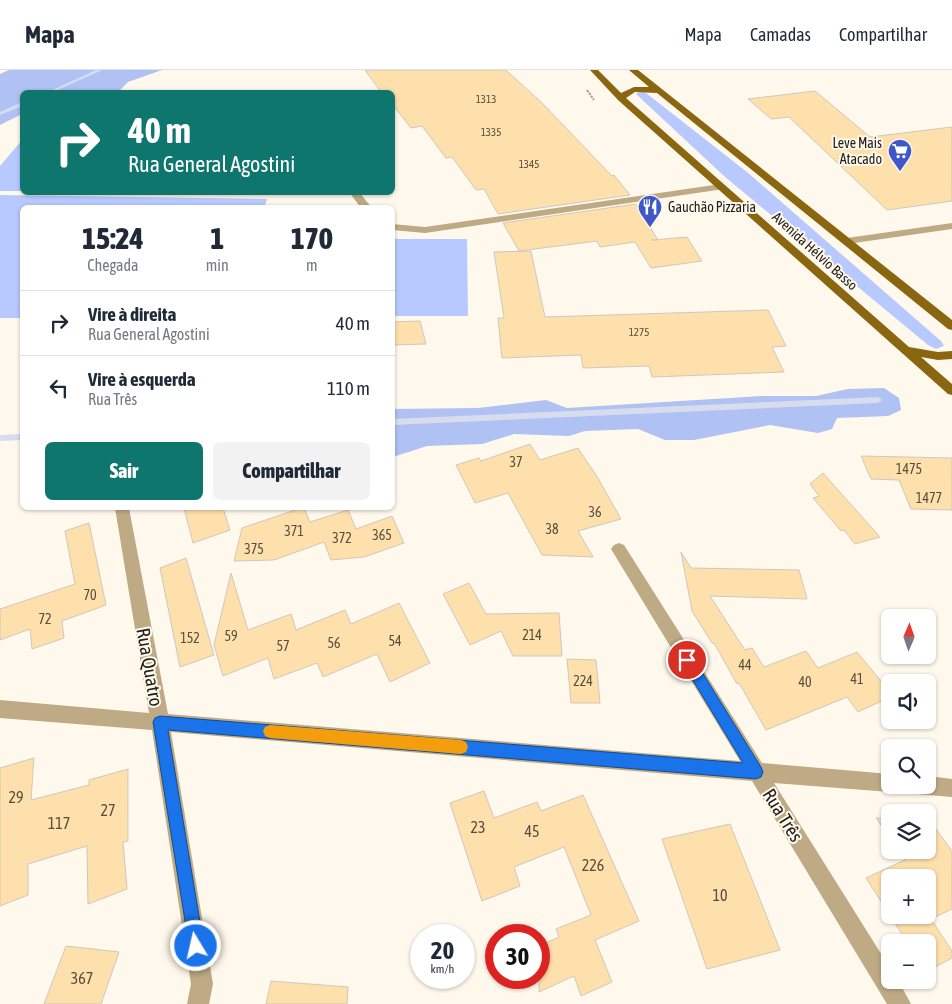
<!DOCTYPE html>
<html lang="pt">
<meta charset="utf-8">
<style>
:root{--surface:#fff;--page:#f2f2f3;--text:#1f2937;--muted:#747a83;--line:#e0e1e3;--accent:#0f766e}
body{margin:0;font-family:"Asap Condensed",sans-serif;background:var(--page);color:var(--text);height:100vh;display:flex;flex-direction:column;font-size:19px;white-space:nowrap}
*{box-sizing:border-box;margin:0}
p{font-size:16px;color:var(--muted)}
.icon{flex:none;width:28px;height:28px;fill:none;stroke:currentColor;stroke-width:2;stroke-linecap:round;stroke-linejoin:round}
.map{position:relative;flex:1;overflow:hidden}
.panel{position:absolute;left:20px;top:135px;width:375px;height:305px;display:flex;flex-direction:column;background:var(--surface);border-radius:8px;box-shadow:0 1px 4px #0004}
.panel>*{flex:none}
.hud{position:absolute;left:20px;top:20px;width:375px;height:105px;border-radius:8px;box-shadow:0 1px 4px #0004;background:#0f766e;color:#fff;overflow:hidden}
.needle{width:32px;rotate:2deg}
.buttons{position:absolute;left:881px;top:539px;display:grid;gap:10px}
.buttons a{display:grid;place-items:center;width:55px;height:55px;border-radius:8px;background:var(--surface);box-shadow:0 1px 4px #0004;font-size:25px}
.speed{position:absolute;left:410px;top:854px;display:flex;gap:10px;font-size:25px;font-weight:700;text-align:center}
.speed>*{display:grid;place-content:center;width:65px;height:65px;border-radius:50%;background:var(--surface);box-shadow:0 1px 4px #0004;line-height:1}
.speed small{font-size:12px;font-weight:400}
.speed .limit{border:8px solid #d22;background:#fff;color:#111}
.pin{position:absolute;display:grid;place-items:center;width:42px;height:42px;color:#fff;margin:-21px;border:2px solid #fff;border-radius:50%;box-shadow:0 1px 5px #0007}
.me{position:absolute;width:55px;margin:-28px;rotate:351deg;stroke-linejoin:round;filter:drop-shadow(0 0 4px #0008)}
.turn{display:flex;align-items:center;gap:18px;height:105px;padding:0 25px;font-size:22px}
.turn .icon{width:65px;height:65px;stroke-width:2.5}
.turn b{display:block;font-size:35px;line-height:42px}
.eta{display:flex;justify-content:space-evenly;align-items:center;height:85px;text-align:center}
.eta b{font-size:30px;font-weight:800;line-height:35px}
.cta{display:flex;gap:10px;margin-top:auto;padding:10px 25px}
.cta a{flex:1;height:58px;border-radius:8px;background:var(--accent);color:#fff;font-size:20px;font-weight:800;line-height:58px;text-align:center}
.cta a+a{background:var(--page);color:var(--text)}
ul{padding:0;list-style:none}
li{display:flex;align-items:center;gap:15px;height:65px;padding:0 25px;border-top:1px solid var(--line)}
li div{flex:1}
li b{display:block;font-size:19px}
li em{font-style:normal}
header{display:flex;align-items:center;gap:30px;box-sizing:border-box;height:70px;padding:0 25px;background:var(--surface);border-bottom:1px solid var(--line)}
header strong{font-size:24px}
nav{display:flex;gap:28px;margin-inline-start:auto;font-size:18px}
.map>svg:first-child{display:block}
</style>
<header>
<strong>Mapa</strong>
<nav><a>Mapa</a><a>Camadas</a><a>Compartilhar</a></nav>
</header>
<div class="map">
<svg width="952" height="934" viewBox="0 0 952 934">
<rect width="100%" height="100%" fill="#fff8ec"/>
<!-- green -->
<path fill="#b7c9fe" d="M641,21L646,23L747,102L941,271L944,276L936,279L928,275L724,106L636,24Z
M22,70V121H0V96Z
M0,125L267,129L264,138H22V248H0Z
M393,169H467L468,246H393Z"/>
<!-- forest -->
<path fill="#b0c1f3" d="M9,0H162L128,12L118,22H22V44L0,55V4Z
M884,318L899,328L901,340L888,346L837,348L832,359L818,363L770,355L694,370H665L638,359L585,361L569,366L514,364L482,374L427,376L393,387V339L478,338L546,330L567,338L762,326H816L848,319Z"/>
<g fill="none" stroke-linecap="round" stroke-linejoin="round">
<!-- stream -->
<path fill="#d7ddef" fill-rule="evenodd" d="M96,0H102L53,22H48Z
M20,33H22V36L0,45V42Z
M878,327L882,330L878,333L392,355V349Z
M22,364V370L0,371V365Z"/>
</g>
<!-- building -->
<path fill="#fde0ac" stroke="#cfc8bd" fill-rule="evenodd" d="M365,0H506L542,33L612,106L614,105L630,125L498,144L484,119L476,120L452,87L446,88L422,56L411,58L392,34V22H381Z
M815,21L870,67L952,57V131L887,140L789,47L771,49L748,29Z
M636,134L658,170H652L687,167L702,191L651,198L635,172L600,177L597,171L519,181L503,153Z
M531,181L545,247L768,240L786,276L772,277L784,302L652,307L649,296L583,298L581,285L502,288L498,248H504L494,182Z
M420,251L426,274L392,275V252Z
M530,374L540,390L578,378L598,408L621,449L578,461L593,487L542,485L508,423L475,433L456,395L479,388L481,391Z
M861,386L952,388V440L911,439L899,410L871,409Z
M823,403L847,430L880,467L855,474L844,460L841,461L813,428L819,426L810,414Z
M184,438H223L230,460L193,473Z
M301,438H304L310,452L348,440L356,459L392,446L404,473L364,487L331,490L324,472L274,490L234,491L242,458Z
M89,453L106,535L62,551L64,568L32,579L30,559L0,570V539L75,514L65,461Z
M681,482L691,498L799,500L807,529L710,526L745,580L752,578L764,597L806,581L818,598L857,582L890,622V627L858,642L847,627L766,660L739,613L737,614L714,573H712L692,541Z
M186,488L214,585L180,597L160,498Z
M231,503L248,560L291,544L296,560L345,540L351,554L399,533L430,593L390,612L377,584L323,607L317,593L274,609L268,588L223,606L214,575Z
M469,513L486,544L559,543L562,586H513L501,561L470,575L443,524Z
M567,589L596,590L600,633H571Z
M34,688L31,730L89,715V710L128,699V771L123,772L127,819L88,834L87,776L28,794V825L0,836V698Z
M484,721L494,748L537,732L541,741L583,725L639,851L595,870L612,912L581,926L574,906L539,922V876L559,867L556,859L591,845L564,777L514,797L520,816L482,831L450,733Z
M876,748L890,749V768Z
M928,751H930L952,781V839L931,849L952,881V888L928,901V872H907L866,808L905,790L898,780H928ZM890,808H928V845H890Z
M730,754L780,880L707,899L662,769Z
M66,876L119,882L101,934H44Z
M271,911L348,917L347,934H266Z"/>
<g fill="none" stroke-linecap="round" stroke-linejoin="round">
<!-- path -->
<path stroke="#a39e95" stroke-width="2" stroke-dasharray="2.5 1" stroke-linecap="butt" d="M587,20L594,30"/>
<!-- minor -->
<path fill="#beaa85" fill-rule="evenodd" d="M721,114L724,115V119L425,163L392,160V154L425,157Z
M349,122H359L372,138H361Z
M952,153V159L847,174L842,171L847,168Z
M115,438H129L168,644L740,691L611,479L614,475L619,473L624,475L762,693L890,704V715H899L897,720L890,722L774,713L890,898V910H898L911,934H887L752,711L171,662L213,914L209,934H187L191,914L152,660L0,648V630L149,643Z
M928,706L952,709V727L917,724L910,722L908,715H928Z"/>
<!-- major -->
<path fill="#8b6610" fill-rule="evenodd" d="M590,0H598L621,23L634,17H649L629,0H638L952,250V260L948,259L657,23L635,22L626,28L909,277L938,282L952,281V289L938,290L921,287L952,314V325L948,324L618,30Z"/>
</g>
<!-- route -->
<path fill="#1a73e8" stroke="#114b97" d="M687,584L692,586L761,697L763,702L761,707L756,709L168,660L204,876L201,882L196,884L190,882L153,652L155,648L160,646L743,693L683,594L681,590L683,586Z"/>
<!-- slow -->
<path fill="#f59e0b" d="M270,655L461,670L466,672L468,677L466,682L461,684L270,668L265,666L263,661L265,657Z"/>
<!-- icons -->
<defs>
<symbol id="supermarket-pin" viewBox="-11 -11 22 30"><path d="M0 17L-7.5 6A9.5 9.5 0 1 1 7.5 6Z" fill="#4057ca" stroke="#fff8ec"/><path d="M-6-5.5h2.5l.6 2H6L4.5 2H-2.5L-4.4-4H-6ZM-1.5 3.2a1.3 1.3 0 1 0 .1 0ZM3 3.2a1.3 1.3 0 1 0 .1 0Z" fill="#fff"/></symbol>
<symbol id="restaurant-pin" viewBox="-11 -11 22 30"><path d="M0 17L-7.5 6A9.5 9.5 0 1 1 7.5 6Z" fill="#4057ca" stroke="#fff8ec"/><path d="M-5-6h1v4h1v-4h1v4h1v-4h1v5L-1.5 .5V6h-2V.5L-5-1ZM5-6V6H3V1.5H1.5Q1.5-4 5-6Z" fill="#fff"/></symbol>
</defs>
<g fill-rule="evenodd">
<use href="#supermarket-pin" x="886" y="67" width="28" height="38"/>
<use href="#restaurant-pin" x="636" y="123" width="28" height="38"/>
</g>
<g text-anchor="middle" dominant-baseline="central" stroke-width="4" stroke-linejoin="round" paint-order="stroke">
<!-- far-number labels -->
<g font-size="11" fill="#574e3e">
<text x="486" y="29">1313</text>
<text x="491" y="62">1335</text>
<text x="529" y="94">1345</text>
<text x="639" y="262">1275</text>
</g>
<!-- far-poi labels -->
<g font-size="14" fill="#201e19" stroke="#fff8ec" text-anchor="end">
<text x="882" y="73">Leve Mais<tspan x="882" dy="16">Atacado</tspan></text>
<text x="668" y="137" text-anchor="start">Gauchão Pizzaria</text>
</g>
<!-- far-street labels -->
<g font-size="14" fill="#201e19" stroke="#fff8ec">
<text transform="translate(815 181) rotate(42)">Avenida Hélvio Basso</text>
</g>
<!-- number labels -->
<g font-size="14" fill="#574e3e">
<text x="516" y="392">37</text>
<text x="909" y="399">1475</text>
<text x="929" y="428">1477</text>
<text x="595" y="442">36</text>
<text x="552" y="459">38</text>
<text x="294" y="461">371</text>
<text x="382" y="465">365</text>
<text x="342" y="468">372</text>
<text x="254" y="479">375</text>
<text x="90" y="525">70</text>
<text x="45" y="549">72</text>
<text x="532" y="565">214</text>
<text x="231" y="566">59</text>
<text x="190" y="568">152</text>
<text x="395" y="571">54</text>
<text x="334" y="573">56</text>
<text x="283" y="576">57</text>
<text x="745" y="595">44</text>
<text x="857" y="609">41</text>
<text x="583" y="611">224</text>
<text x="805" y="612">40</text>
</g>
<!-- near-number labels -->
<g font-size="16" fill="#574e3e">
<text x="16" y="727">29</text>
<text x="108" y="740">27</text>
<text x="59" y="753">117</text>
<text x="478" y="757">23</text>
<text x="532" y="761">45</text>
<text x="593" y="795">226</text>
<text x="720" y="825">10</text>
<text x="82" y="908">367</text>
</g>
<!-- near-street labels -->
<g font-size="19" fill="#201e19" stroke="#fff8ec">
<text transform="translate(150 597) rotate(80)">Rua Quatro</text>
<text transform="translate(783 745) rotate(58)">Rua Três</text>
</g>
</g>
</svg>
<div class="buttons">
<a><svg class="needle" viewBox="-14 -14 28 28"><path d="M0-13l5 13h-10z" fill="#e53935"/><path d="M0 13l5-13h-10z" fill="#747a83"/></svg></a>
<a><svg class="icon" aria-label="sound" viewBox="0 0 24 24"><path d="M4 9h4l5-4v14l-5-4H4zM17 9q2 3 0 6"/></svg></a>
<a><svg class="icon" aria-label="search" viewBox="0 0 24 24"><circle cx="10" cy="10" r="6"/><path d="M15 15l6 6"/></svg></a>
<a><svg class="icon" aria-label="layers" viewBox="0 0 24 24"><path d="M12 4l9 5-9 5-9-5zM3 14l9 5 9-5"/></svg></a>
<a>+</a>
<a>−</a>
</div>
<div class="speed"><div>20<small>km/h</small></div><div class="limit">30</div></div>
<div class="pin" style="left:687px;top:590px;background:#d93025"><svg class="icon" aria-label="arrive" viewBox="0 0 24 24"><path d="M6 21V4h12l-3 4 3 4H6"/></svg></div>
<svg class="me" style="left:196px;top:876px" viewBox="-20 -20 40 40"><circle r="17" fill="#1a73e8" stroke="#fff" stroke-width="3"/><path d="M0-11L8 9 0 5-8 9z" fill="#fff"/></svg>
<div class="hud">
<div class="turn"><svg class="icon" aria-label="right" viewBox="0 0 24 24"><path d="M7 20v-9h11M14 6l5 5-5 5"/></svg><div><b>40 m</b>Rua General Agostini</div></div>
</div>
<section class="panel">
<div class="eta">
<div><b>15:24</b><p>Chegada</p></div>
<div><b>1</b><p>min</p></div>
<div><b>170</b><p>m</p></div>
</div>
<ul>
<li><svg class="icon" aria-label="right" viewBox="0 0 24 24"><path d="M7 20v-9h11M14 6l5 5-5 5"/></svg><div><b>Vire à direita</b><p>Rua General Agostini</p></div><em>40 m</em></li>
<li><svg class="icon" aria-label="left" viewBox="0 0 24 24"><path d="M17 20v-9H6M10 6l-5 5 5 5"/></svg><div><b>Vire à esquerda</b><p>Rua Três</p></div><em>110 m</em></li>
</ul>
<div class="cta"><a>Sair</a><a>Compartilhar</a></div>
</section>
</div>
